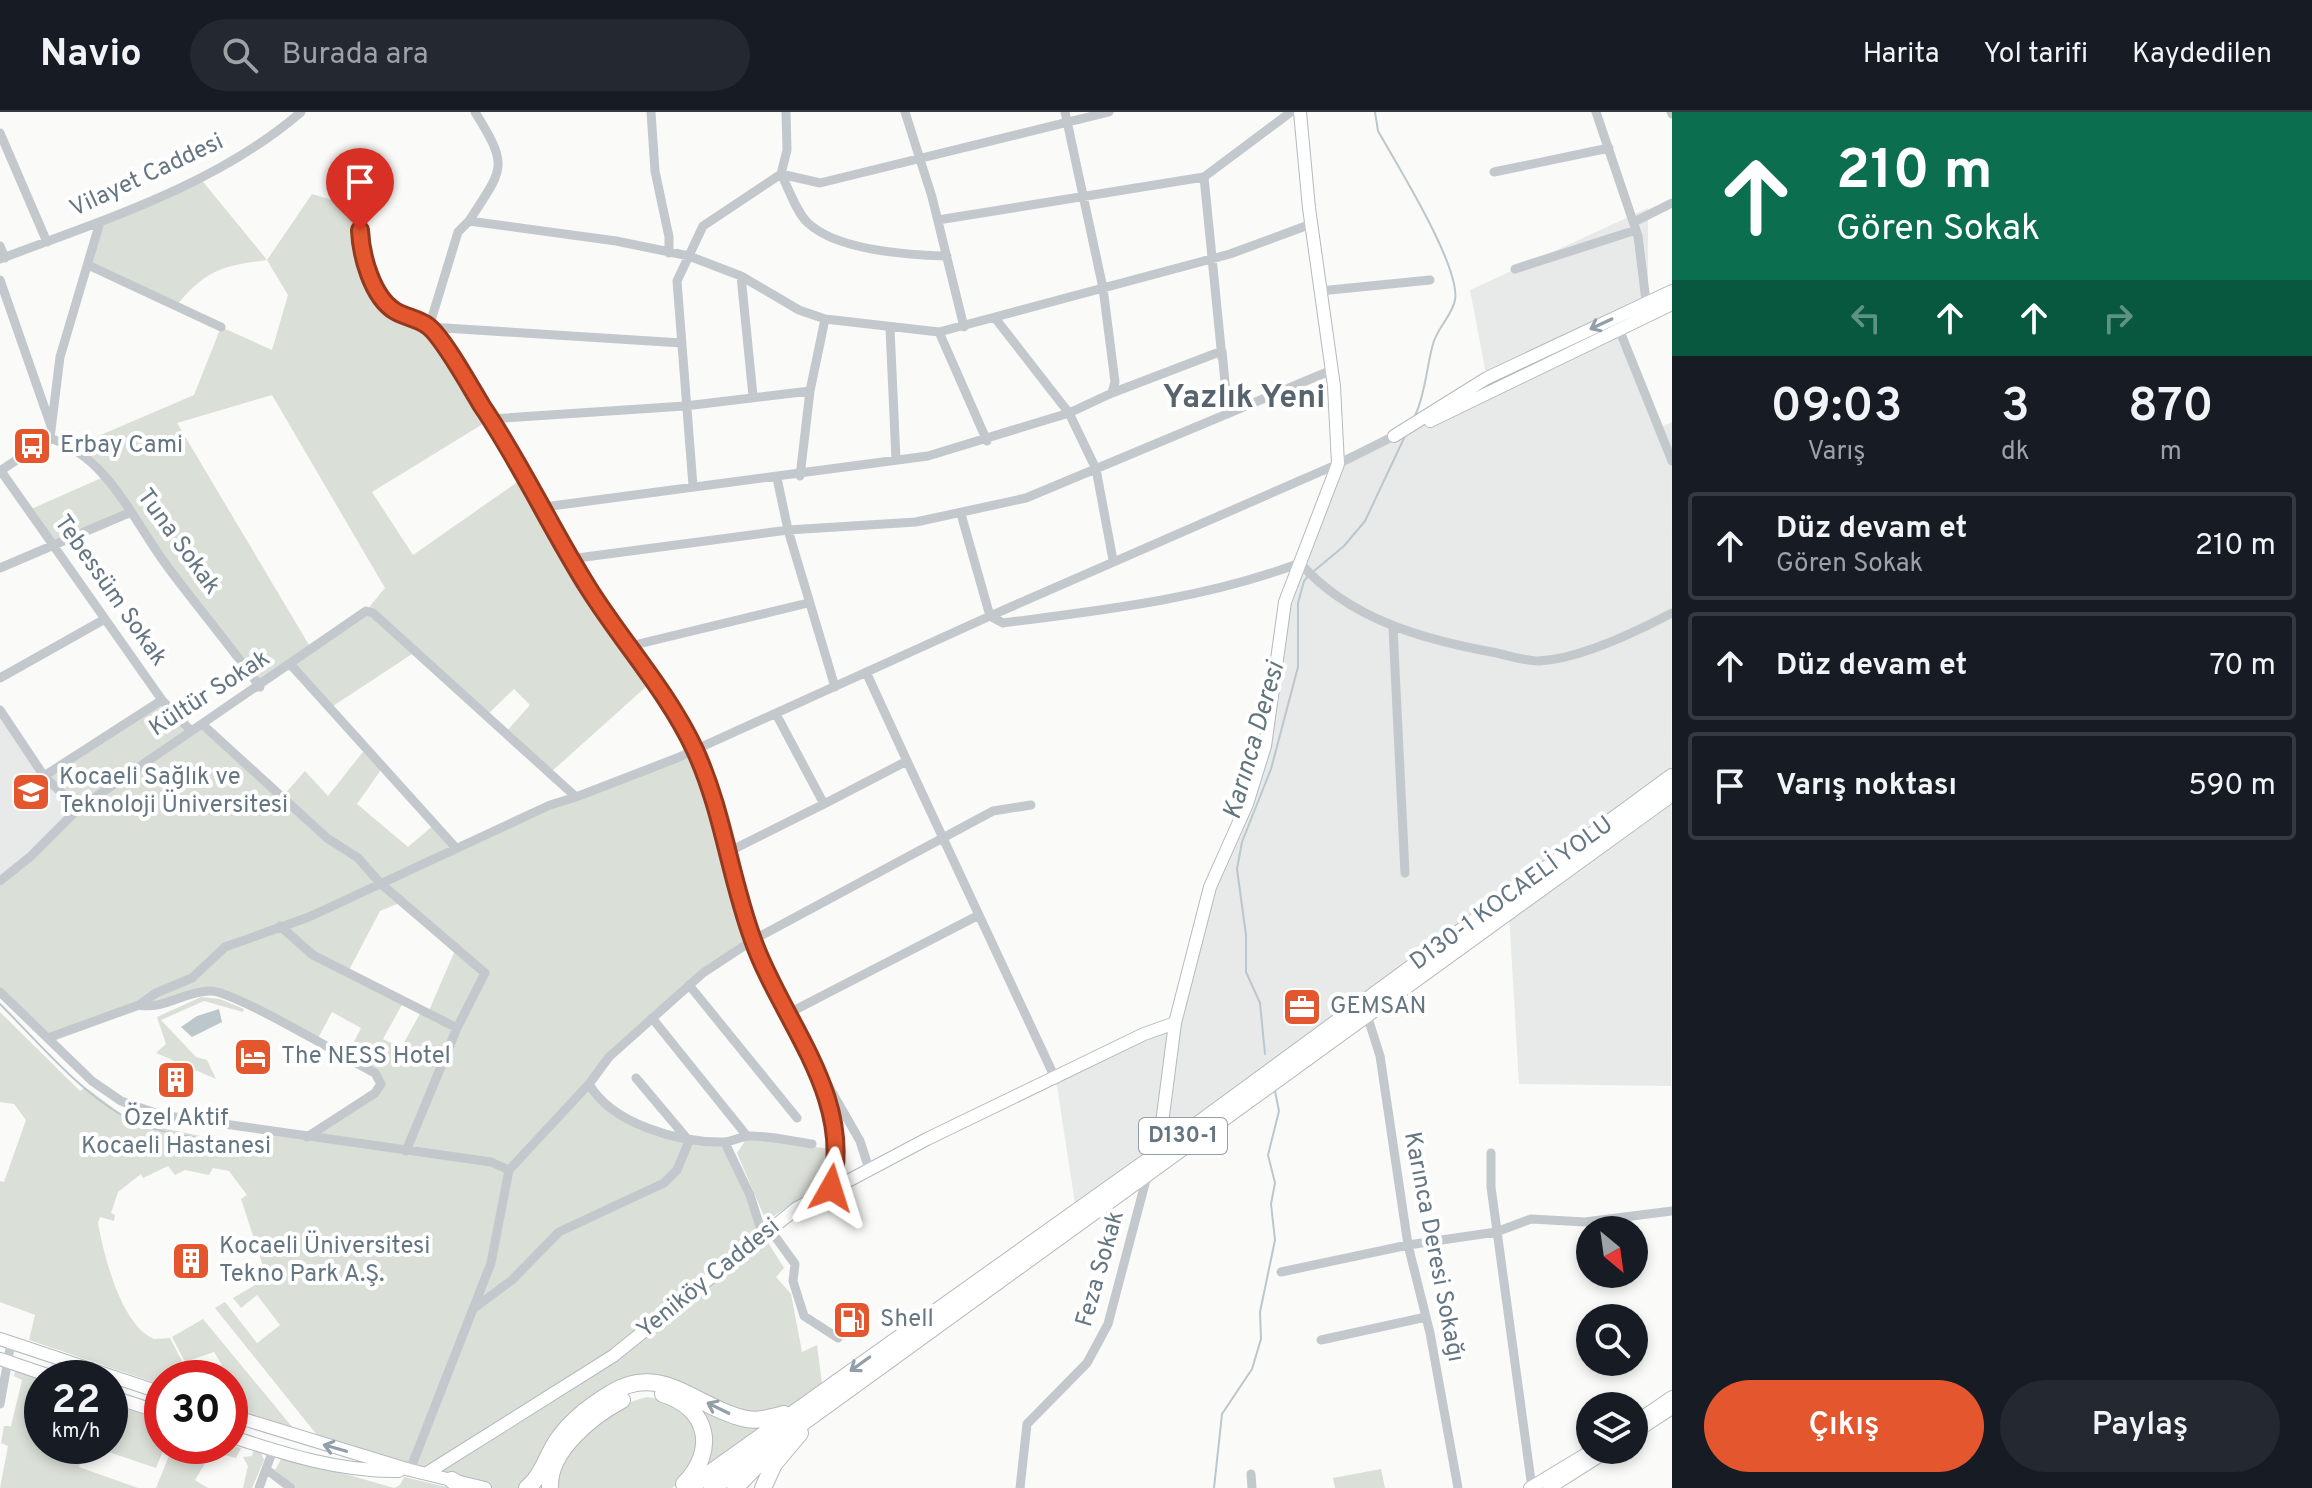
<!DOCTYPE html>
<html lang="tr">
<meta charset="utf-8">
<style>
:root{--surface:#171b24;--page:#242831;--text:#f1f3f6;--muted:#9ea1a6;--line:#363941;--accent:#e4572e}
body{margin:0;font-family:Overpass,sans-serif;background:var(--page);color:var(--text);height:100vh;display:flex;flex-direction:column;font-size:30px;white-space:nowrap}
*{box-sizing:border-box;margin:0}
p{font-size:26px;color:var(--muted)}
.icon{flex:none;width:44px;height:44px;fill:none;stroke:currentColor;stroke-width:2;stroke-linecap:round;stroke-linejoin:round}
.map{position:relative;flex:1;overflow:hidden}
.side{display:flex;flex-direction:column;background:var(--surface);width:640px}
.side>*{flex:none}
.hud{background:#0b6e4f;color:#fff;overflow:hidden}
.needle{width:52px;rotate:151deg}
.controls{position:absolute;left:1576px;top:1104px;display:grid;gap:16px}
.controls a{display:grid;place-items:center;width:72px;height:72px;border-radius:50%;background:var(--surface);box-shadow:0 4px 12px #0003;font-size:40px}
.speed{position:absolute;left:24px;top:1248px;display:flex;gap:16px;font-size:40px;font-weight:700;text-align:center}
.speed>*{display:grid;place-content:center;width:104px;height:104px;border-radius:50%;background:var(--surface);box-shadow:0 4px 12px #0003;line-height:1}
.speed small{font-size:20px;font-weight:400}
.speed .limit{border:12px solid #d22;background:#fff;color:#111}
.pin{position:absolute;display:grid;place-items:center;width:68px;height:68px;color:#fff;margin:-82px -34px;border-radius:50% 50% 50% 0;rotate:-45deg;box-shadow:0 0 8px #0007}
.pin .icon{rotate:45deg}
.me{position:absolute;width:88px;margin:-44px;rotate:6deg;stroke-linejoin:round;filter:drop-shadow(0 0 6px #0008)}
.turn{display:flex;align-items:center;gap:28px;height:168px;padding:0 32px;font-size:36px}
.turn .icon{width:104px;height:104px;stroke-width:2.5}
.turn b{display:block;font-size:56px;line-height:68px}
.lanes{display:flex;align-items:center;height:76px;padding:0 32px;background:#0003;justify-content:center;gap:40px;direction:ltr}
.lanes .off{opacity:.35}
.eta{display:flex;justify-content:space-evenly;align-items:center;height:136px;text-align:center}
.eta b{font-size:48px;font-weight:600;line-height:56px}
.cta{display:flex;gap:16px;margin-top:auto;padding:16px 32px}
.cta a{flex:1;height:92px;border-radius:48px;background:var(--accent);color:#fff;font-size:32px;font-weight:600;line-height:92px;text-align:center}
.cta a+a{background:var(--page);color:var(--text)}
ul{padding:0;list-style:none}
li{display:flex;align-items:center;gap:24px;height:108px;margin:0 16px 12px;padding:0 16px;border:4px solid var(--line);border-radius:8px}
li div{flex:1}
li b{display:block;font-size:30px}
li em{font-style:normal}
header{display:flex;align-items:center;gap:48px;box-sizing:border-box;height:112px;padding:0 40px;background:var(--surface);border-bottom:2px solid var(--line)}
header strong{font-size:38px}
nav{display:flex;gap:44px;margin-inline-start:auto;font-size:28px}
.search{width:560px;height:72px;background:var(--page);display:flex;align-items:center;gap:20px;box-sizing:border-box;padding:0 28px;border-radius:44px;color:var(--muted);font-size:30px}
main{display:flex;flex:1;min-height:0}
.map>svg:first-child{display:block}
</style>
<header>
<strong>Navio</strong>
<div class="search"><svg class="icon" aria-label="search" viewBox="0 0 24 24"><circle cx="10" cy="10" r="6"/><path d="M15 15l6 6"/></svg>Burada ara</div>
<nav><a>Harita</a><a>Yol tarifi</a><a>Kaydedilen</a></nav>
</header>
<main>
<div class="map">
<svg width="1672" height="1376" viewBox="0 0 1672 1376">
<rect width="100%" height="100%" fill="#fafaf8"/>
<!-- built -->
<path fill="#e8e9e9" d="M1648,96V203L1619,217L1659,316L1672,310L1671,974L1519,972L1509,801L1076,1098L1056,968L1175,911L1210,775L1265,634L1285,490L1338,352L1489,278L1470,178Z
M0,598L44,664L78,697L0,769Z"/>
<!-- green -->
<path fill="#dadfd7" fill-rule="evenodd" d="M200,66L267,148L312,82L358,96L361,141L377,177L392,197L429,215L491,307L372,380L413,443L526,364L570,447L649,563L648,573L550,661L505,621L530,593L514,577L486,604L415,540L330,596L291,553L260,575L131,400L53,432L29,398L106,364L75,334L194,283L221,215L272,238L288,183L267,148C221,154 206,158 176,194L88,153L100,110ZM272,283L385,476L366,499L312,538L177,311Z
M162,588L190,619L202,612L282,685L305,659L328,684L366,636L383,655L357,692L408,735L435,712L457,735L695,638L753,828L703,861L593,963L596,984L647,1016L725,1031L762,1121L784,1156L776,1165L791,1182L802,1240L817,1233L823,1279L768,1307L723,1299L630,1272L527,1376H485L325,1333L215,1196L225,1190L257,1231L280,1213L257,1183L241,1196L233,1186L255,1173L264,1157L241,1087L247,1083L229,1059L213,1056L209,1063L185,1058L175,1063L168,1054L143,1066L141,1062L118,1080L111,1101L115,1103L114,1109L100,1105L98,1111C104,1144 121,1213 154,1227L170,1226L183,1251L171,1258L180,1266H162V1273L29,1228L35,1203L0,1190V1069L4,1070L26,1008L14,992L0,990V900L80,979L85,975L124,1004L144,1012L248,1034L270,1020L307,1025L381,972L374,961L346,946L361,916L332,900L316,930L211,879L139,893L48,926L0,880V769L78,697L44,664ZM402,790L456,836L428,901L422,898L401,936L383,927L404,889L348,860L380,799Z
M201,885L220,887L244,897L243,900L204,889L161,908L196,945L207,948L216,967L156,941L166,932L157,905Z
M747,1026L830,1037L826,1069L771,1106L764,1104L737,1041Z
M203,1207L293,1316L230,1296V1266H186L222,1253L214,1240L185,1250L172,1225Z
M16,1258L42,1267V1334H87L79,1355L138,1376H0L8,1334L1,1331L4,1314H11L22,1268L14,1264Z
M647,1285C675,1290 688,1302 701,1326L684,1367L672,1376H559C556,1333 609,1294 647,1285Z
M110,1291L162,1309L165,1334L156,1356L91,1334H110Z
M696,1295L766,1310L707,1354C714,1330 707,1317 696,1295Z
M230,1333L241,1336L236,1346L212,1340L195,1368L208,1376H156L173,1334Z
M253,1339L261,1341L264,1348L252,1376H243L248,1354L243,1345L252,1344Z
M283,1344L394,1376L400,1373L404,1365L451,1376H297L275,1358Z
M1381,1357L1385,1376H1335L1333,1366Z"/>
<!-- water -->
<path fill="#bbc7cb" d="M219,897L222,910L192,925L181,915L197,904Z"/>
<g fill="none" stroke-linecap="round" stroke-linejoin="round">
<!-- stream -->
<path stroke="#bbc7cb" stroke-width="2" d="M1375,0L1378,19C1396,51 1461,155 1455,188C1452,204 1437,216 1433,232C1426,257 1426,280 1415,304
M1314,459L1344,434L1365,409L1405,324
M0,892C38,930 76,976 123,1004C158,1024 208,1026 248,1034
M1265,942L1260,891L1246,860V823L1237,757L1242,730L1271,657L1298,555V491L1304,469L1309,463
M1214,1376L1222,1302L1252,1257L1261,1227L1260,1200L1275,1128L1271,1092L1275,1071L1268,1043L1279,999L1275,979"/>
<defs>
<path id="secondary" d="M1430,309L1672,192
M1394,324L1487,266L1672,179
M1158,1042L1175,911L1210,775L1247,692L1265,634L1285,490L1338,352L1334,274L1309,96L1300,0
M0,1227L162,1281
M0,1247L56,1266
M110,1284L162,1301
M230,1303L410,1358L485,1376
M1634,1311L1672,1285
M1634,1321L1672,1296
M230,1324C284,1342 341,1360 399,1359
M427,1361L613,1244L797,1096L927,1027L1144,922L1175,911
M1530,1376L1593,1338
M1549,1376L1609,1338"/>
<path id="highway" d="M663,1282C709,1296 717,1339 684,1372
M452,1368L463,1376
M527,1376C541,1365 547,1344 556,1330C569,1310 591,1293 611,1281C660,1250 695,1294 742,1306C756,1310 770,1306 784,1302
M550,1376C548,1339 592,1304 622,1288
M689,1376L1158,1042L1672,665
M712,1376L1672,681
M735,1376L764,1346
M763,1376L774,1352L800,1321"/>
</defs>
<!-- secondary casing -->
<use href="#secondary" stroke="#b3babf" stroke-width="14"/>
<!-- highway casing -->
<use href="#highway" stroke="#b4b9bd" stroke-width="18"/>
<!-- street -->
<path stroke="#c3c8cc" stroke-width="9" d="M651,0L655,59L669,125V141
M905,0L932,85L964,215
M1596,0L1638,124L1647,197
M1671,0L1672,2
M0,21L47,130
M355,56C358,96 356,174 395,198C405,205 418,209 429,215L682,231
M1494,60L1609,36
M781,62L820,71L1109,0
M781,62C789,77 796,100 808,111C838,139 908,143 947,144
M1204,65L1222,246
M938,108L1204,65L1291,0
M469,109C503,56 510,56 475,0
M1634,110L1672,91
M1311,112L1230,142L939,220L825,207L799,198L741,164L689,144L616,129L469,109L458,120L429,215L491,307L570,447L788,418L916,410L1026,386L1332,258
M0,134L5,146
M0,147C103,108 217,73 301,0
M88,153L221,215
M1515,157L1636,118
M741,164L753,284
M0,168L51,314
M1320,179L1430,168
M995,206L1069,301L1096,357L1113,448
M890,216L896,348
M1619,217L1672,349
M939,220L987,329
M1112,281L1222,239L1228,302
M491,307L685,294L810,279
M50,326C111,347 133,410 170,458C200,498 231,535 260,575
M50,326L60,245L100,110
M0,359L50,326
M1,359L162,588L191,619
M800,364L810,279L825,207
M777,366L788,418L835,575
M693,374L677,169L703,114L781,62L787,38L786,0
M544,395L928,344L1069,301L1112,281L1115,270L1103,176L1065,0
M961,402L990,504L1338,352L1394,324
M570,447L626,535L663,580L695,638L730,739
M0,456L131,400
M1393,516L1405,761
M626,535L808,491
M291,553L456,736
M0,566L105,507
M0,598L44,664L78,697
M776,602L824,692L730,739C737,768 742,800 753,829C781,908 856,986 831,1076
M202,612L327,726L358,746L380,771L485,861L457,916
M907,649L1056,968
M44,664L162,588
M824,692L907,649L866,560
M0,769L31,744L78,697L366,499L373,501L576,685L677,646L990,504L1003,511C1104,498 1204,487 1300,451C1350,508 1425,528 1497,541C1510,544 1526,549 1539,549C1580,547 1636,520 1672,501
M280,814L313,843L457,916L406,1039
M689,873L797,1006
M0,880L92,969L121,989L161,1003L491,1050L509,1058L491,1151L473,1197
M139,893C164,898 185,879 210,879C233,878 347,947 375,961L381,972L375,981L307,1025
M789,901L979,803
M1367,903L1380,944L1408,1133L1430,1221L1458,1376
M652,906L747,1024
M48,926L139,893L156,881L192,866L225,835L309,805L550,693L576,685
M821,961L860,1029L869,1057
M636,966L689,1029
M725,1031L750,1083L762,1121
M812,1032C792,1029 770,1024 750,1024C740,1024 731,1031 720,1030C678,1030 612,1012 589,972L609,945L703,861L753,828L993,699L1031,693
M1491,1041V1075L1532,1376
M509,1058L589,972
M769,1116L795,1152L793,1169L804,1204L838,1226
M1281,1160L1408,1133L1496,1120L1531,1107L1585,1110L1672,1099
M1321,1228L1426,1205
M0,1292L11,1231
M266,1357L291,1376
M410,1358L473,1197L512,1168L559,1120L664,1071L677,1058L689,1029
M1251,1362L1252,1376
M259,1376L273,1338
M1020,1376L1027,1312L1087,1251L1108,1212L1147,1064"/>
<!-- secondary -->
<use href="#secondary" stroke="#fff" stroke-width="12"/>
<!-- highway -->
<use href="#highway" stroke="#fff" stroke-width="16"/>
</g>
<!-- one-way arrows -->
<defs><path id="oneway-shaft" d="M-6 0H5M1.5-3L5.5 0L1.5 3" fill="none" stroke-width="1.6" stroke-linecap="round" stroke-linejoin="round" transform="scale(2)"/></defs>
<g stroke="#939fa8">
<use href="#oneway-shaft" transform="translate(1601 212) rotate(155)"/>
<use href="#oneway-shaft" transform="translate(860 1252) rotate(144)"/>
<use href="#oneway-shaft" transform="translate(718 1296) rotate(-154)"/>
<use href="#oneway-shaft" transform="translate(335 1336) rotate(-164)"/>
</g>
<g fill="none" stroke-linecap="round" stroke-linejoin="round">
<defs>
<path id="route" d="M360,118C361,143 372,185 395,199C405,205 419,207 428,214C443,225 471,276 482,294C522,353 551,417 589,477C623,531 668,580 695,638C723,699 730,766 753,828C781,908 855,985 831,1076"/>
</defs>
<!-- route casing -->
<use href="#route" stroke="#94391e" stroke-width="20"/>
<!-- route -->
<use href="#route" stroke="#e4572e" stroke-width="14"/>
</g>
<!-- icons -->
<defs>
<symbol id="bus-square" viewBox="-11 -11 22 22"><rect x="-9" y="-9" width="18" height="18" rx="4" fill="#e4572e" stroke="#fff"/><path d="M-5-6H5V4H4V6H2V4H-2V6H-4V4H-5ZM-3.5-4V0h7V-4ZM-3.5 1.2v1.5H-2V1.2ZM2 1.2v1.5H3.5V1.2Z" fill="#fff"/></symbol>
<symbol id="university-square" viewBox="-11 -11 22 22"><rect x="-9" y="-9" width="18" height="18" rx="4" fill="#e4572e" stroke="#fff"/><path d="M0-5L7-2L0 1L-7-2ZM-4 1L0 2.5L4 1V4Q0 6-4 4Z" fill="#fff"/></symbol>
<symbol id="office-square" viewBox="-11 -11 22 22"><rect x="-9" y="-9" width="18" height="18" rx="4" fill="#e4572e" stroke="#fff"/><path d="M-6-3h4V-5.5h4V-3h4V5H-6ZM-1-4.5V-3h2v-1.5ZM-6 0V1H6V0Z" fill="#fff"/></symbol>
<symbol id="hotel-square" viewBox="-11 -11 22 22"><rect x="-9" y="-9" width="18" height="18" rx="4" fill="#e4572e" stroke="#fff"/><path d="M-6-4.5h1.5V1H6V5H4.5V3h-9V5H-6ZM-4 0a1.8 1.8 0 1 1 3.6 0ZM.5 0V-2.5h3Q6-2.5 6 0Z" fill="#fff"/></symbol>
<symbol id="building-square" viewBox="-11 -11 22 22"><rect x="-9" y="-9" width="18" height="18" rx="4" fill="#e4572e" stroke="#fff"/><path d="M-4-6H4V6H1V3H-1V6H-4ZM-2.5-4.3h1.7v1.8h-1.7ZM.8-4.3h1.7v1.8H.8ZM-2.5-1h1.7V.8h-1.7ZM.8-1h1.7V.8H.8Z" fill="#fff"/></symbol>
<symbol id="fuel-square" viewBox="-11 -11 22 22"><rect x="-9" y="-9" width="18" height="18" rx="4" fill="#e4572e" stroke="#fff"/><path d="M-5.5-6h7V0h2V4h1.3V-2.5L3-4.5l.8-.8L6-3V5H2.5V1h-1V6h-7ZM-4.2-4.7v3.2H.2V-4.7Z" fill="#fff"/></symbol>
</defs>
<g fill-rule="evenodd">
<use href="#bus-square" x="10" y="312" width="44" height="44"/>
<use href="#university-square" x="9" y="658" width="44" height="44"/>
<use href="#office-square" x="1280" y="873" width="44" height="44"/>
<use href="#hotel-square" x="231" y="923" width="44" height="44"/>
<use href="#building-square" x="154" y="946" width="44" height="44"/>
<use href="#building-square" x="169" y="1127" width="44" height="44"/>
<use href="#fuel-square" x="830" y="1186" width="44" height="44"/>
</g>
<g text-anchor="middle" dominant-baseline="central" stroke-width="8" stroke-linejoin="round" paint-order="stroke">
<!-- shield labels -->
<rect fill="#fff" stroke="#939fa8" stroke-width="2" x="1139" y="1006" width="88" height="36" rx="6"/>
<g font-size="22" font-weight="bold" fill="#657683">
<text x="1183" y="1024">D130-1</text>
</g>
<!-- street labels -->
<g font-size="24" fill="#657683" stroke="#fff">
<text transform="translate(147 64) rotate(-25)">Vilayet Caddesi</text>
<text transform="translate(178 430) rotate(54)">Tuna Sokak</text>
<text transform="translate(110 479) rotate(55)">Tebessüm Sokak</text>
<text transform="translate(210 582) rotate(-33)">Kültür Sokak</text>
<text transform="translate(1512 782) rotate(-36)">D130-1 KOCAELİ YOLU</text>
<text transform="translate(1433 1135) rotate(79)">Karınca Deresi Sokağı</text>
<text transform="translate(1101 1157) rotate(-74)">Feza Sokak</text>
<text transform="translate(709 1167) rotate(-39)">Yeniköy Caddesi</text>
</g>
<!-- poi labels -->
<g font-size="24" fill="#657683" stroke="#fff" text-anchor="start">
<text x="60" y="334">Erbay Cami</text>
<text x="59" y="666">Kocaeli Sağlık ve<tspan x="59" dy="28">Teknoloji Üniversitesi</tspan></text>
<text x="1330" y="895">GEMSAN</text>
<text x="281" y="945">The NESS Hotel</text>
<text x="176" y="1007" text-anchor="middle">Özel Aktif<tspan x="176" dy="28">Kocaeli Hastanesi</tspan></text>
<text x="219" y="1135">Kocaeli Üniversitesi<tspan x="219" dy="28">Tekno Park A.Ş.</tspan></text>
<text x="880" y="1208">Shell</text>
</g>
<!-- water labels -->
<g font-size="26" font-style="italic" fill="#60757c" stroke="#fff">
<text transform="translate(1255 629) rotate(-74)">Karınca Deresi</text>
</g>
<!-- district labels -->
<g font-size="32" font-weight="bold" fill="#57646e" stroke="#fff">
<text x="1244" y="287">Yazlık Yeni</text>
</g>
</g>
</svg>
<div class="controls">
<a><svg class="needle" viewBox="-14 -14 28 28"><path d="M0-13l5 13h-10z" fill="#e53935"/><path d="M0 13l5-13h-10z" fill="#9ea1a6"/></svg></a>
<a><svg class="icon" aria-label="search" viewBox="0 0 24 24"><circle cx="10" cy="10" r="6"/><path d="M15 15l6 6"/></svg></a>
<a><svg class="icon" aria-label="layers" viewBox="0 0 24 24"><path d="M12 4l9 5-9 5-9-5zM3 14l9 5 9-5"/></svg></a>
</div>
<div class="speed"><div>22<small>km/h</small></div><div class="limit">30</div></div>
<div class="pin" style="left:360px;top:118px;background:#d93025"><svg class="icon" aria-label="arrive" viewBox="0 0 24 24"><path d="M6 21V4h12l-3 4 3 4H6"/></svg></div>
<svg class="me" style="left:831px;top:1076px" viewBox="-20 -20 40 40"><path d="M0-17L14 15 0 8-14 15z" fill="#e4572e" stroke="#fff" stroke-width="4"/></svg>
</div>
<section class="side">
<div class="hud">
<div class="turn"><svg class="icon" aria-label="ahead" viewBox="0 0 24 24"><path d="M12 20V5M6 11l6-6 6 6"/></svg><div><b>210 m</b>Gören Sokak</div></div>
<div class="lanes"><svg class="icon off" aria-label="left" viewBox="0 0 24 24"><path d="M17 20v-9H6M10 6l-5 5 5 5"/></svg><svg class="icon" aria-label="ahead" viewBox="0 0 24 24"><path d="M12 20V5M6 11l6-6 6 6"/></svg><svg class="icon" aria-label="ahead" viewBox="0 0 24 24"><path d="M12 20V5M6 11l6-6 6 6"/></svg><svg class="icon off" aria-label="right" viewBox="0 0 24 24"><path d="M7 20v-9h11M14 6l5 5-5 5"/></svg></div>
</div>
<div class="eta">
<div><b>09:03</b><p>Varış</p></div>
<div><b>3</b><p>dk</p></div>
<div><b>870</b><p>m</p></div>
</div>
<ul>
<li><svg class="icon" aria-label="ahead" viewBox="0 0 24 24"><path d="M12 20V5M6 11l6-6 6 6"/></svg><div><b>Düz devam et</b><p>Gören Sokak</p></div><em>210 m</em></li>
<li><svg class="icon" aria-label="ahead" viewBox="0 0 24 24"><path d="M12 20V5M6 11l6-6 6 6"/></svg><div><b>Düz devam et</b></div><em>70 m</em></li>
<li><svg class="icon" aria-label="arrive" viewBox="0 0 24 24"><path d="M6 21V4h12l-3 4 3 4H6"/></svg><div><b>Varış noktası</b></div><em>590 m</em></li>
</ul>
<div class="cta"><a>Çıkış</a><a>Paylaş</a></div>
</section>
</main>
